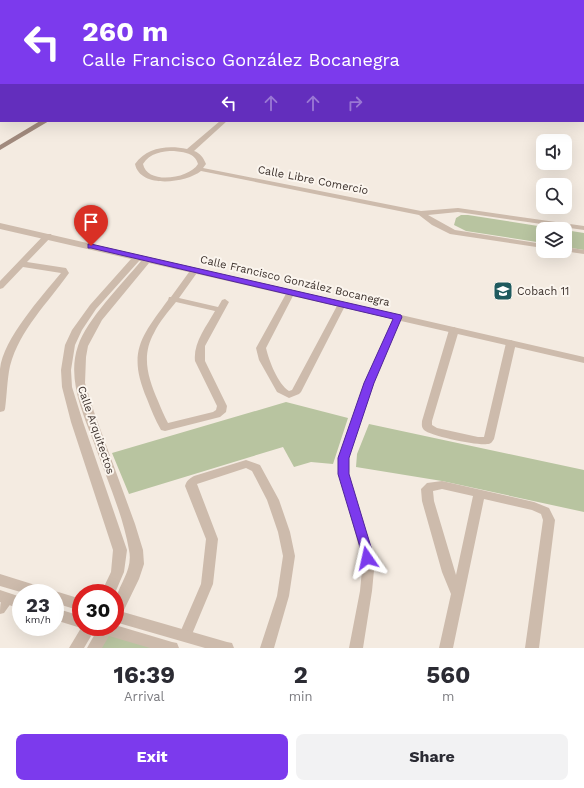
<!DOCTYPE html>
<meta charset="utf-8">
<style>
:root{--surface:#fff;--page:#f2f2f3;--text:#2b2b33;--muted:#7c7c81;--accent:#7c3aed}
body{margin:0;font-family:"Work Sans",sans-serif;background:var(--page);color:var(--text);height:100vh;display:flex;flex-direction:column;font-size:15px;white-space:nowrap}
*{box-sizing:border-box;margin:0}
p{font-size:13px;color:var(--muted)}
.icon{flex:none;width:22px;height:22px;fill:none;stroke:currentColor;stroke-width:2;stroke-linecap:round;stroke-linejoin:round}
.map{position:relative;height:648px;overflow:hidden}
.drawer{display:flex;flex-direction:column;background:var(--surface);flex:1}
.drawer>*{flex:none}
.banner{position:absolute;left:0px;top:0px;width:584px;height:122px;box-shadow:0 4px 16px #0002;background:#7c3aed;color:#fff;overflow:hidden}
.tools{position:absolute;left:536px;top:134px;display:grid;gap:8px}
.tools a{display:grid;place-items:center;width:36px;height:36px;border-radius:8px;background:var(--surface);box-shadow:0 4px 16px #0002;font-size:20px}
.speed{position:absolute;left:12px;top:584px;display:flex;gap:8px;font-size:20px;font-weight:700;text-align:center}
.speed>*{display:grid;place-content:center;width:52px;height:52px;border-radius:50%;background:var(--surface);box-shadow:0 4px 16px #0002;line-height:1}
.speed small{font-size:10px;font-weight:400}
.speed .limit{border:6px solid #d22;background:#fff;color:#111}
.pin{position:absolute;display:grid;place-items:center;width:34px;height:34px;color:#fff;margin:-41px -17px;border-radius:50% 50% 50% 0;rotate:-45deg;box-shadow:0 0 4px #0007}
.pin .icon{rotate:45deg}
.me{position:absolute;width:44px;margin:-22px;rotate:349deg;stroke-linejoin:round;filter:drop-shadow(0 0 3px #0008)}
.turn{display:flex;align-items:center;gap:14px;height:84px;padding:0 16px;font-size:18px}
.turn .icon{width:52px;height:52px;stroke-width:2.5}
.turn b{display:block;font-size:28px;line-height:34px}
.lanes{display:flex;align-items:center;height:38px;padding:0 16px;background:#0003;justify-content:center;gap:20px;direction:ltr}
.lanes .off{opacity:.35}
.eta{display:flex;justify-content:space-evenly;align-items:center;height:68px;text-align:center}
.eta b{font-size:24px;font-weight:700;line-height:28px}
.primary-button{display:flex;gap:8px;margin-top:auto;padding:8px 16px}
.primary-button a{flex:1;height:46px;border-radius:8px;background:var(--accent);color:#fff;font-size:16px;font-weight:700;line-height:46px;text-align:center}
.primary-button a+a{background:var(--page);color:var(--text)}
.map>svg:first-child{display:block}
</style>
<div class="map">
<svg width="584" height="648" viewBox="0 0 584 648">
<rect width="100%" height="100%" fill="#f4ebe1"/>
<!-- green -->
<path fill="#b8c4a0" d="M461,215H468L557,229H543V243L466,231L454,225L456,218Z
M565,230L584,233V250L565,247Z
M286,402L348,418L333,464L311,462L294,467L283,447L129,494L112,453Z
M369,424L584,470V512L442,481L356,467L357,454Z
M106,629L172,648H94Z"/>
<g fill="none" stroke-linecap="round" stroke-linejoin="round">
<!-- minor -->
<path fill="#cdbbac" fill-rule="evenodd" d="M1,29V33L0,34V30Z
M583,103H584V107H583Z
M220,121H227L194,151C200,153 203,157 206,164L203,168L421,211L458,208L584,226V230L458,212L428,215L455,230L543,244V248L450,234L432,225L419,215L201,171C186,183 140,189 135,164C147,147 168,145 187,149ZM174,151C184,152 195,153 198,164C189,179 147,185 143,164C150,153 162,151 174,151Z
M45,234H51L52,236L27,262L66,268L69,273C48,303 20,329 10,366C7,380 7,395 5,409L4,411L0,412C0,398 0,383 0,369C3,339 42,296 61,273L23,267L3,288L0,289V281Z
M565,247L584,250V254L563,251H565Z
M192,268H198L199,270L179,298L218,307L222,300L225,299L229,302L205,346V361L227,406L226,412L220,417L165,431L161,430C155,420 151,409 147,399C127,352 141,337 168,300L169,297H171ZM176,302L215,311C206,327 193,343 195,361L217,406L216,410L213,412L168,423C164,416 161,408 158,401C148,378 141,356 154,333C159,322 168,312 176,302Z
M291,289L295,292L266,348C269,361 278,384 289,391L292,390L338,304L342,301L346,304L301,392L299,394L289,398L277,392L259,360L256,348L287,292Z
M398,314L402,317L374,383L348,458L349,474L371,547L374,570L372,591L363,648H349L360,591L362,570L359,547L339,474L338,458L364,383L394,317Z
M454,327L459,330L432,421V425L437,428L478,437H484L506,343L511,340L516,343L494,439C492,442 491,444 487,444C479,446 430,436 424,430C421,427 422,424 422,421L449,330Z
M246,460L260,465L279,500L290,532L295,556L289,596L274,648H260L277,596L283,556L278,532L267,500L252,471L246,468L197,484L218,539L213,584L190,639L185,641L180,639L179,635L201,584L206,539L185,486C187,480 189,479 194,476Z
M442,481L534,502L549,508L555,520L539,648H525L543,520L541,514L532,510L484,499L453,648H439L451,594L442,572L422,501L421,489L427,483ZM442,489L473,496L456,575L434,501L433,491Z
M8,594L12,595L14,599L4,613L0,614C0,605 0,597 8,594Z"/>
<!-- tertiary -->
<path fill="#cdbbac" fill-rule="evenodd" d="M0,223L584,357V363L149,263L102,320L88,346L86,357L85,383L94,412L135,524L143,550L144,564L139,579L123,612L227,642L232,643L234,648H205L115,622C115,615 113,605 116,598C121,581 133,569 129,550C123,514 105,475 93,440C82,412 67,377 78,346C87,319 122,284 141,261H139L96,309L82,330L75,345L71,370L72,387L83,422L127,550L124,572L115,593H101L111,572L113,550L71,422L62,387L61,370L65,345L72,330L90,305L131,259L0,229Z
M0,574L48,589L50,593H24L0,586Z
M0,590L21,597V609L0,602Z
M55,591L81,599V611L55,603V593H50Z
M55,608L81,616V627H115V625L172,642L177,643L179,648H150L109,636L102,648H87L96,632L94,631L84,648H69L81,628L55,620Z"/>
<!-- secondary -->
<path fill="#a18a7d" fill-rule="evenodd" d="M0,0L3,1H1V4Z
M260,0H268L259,1Z
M0,14H1V18H0Z
M583,82H584V86H583Z
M583,100H584V104H583Z
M40,121H49L0,150V145Z"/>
<!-- trunk -->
<path fill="#6c584f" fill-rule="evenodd" d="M0,2H1V7H0Z
M583,89H584V93H583Z"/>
</g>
<!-- route -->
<path fill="#7c3aed" stroke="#51269a" d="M88,244H91L401,315L402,317L374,383L349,458V474L371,547L373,558L371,562L367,563L362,562L360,547L338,474V458L364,383L393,319L91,248H88Z"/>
<!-- icons -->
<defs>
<symbol id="school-square" viewBox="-11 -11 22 22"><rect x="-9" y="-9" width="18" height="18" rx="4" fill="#1f5a5e" stroke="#fbf5ee"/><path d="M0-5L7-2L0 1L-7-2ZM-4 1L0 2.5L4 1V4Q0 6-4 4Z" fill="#fff"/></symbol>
</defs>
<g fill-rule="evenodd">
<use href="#school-square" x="492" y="280" width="22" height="22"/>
</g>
<g text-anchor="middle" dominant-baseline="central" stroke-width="4" stroke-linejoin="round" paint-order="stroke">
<!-- street labels -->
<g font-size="11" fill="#3b302b" stroke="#fbf5ee">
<text transform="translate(313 180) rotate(11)">Calle Libre Comercio</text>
<text transform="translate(295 281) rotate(13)">Calle Francisco González Bocanegra</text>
<text transform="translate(96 430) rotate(71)">Calle Arquitectos</text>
</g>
<!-- poi labels -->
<g font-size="11" fill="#3b302b" stroke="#fbf5ee" text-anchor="start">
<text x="517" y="291">Cobach 11</text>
</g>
</g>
</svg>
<div class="tools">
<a><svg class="icon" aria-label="sound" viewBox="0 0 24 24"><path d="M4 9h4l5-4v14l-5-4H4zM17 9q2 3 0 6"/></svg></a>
<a><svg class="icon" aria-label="search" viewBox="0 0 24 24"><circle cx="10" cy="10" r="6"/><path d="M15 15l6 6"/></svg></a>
<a><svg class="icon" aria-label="layers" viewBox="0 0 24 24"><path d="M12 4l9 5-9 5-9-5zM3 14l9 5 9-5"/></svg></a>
</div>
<div class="speed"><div>23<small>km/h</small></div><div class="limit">30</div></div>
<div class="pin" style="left:91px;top:246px;background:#d93025"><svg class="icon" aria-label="arrive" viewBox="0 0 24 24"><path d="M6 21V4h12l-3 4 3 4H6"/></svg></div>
<svg class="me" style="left:367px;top:558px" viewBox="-20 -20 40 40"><path d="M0-17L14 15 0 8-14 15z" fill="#7c3aed" stroke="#fff" stroke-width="4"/></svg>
<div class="banner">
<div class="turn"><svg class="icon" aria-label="left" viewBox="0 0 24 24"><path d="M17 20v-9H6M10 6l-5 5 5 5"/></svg><div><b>260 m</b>Calle Francisco González Bocanegra</div></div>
<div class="lanes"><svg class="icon" aria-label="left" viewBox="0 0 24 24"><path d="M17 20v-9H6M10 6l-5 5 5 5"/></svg><svg class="icon off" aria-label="ahead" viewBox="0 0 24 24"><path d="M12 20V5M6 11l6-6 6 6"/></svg><svg class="icon off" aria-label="ahead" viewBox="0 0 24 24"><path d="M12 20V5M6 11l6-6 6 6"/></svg><svg class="icon off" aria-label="right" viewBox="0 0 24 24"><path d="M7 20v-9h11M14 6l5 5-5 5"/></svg></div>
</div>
</div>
<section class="drawer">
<div class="eta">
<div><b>16:39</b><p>Arrival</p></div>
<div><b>2</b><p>min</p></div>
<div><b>560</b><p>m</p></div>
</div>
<div class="primary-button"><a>Exit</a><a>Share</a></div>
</section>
